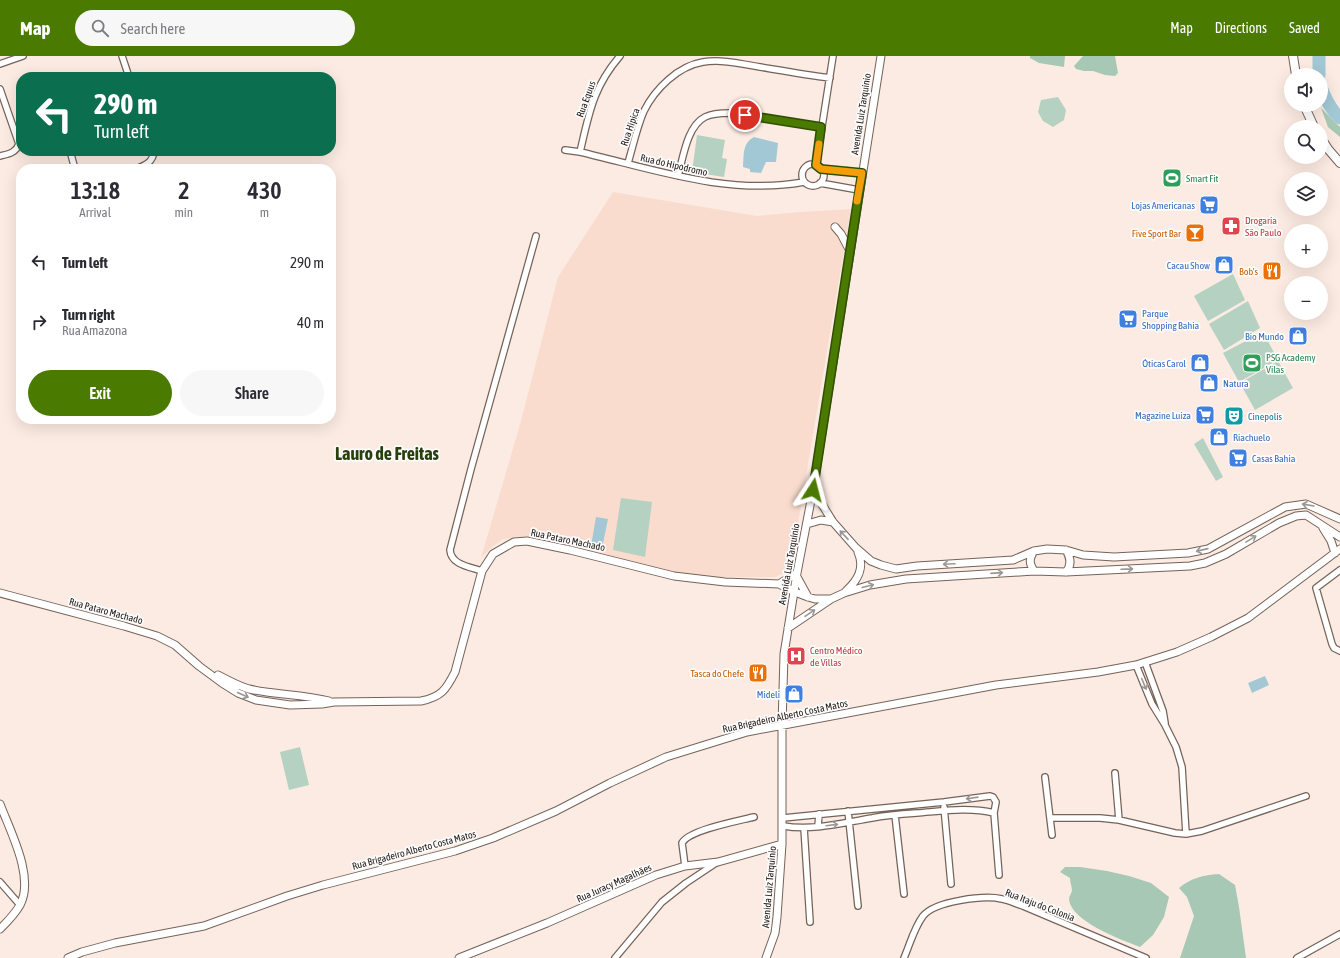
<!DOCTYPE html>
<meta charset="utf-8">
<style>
:root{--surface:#fff;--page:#f7f7f7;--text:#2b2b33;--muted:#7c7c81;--accent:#4b7a01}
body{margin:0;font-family:"Asap Condensed",sans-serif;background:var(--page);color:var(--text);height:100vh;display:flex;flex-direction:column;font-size:15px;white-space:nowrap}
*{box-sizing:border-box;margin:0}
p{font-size:13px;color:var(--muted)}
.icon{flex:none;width:22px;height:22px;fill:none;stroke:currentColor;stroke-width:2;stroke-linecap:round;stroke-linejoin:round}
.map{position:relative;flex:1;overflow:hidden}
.drawer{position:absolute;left:16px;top:108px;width:320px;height:260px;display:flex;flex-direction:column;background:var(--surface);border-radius:16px;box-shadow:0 4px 16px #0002}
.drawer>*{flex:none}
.top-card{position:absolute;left:16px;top:16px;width:320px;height:84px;border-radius:16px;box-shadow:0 4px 16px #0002;background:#0b6e4f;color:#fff;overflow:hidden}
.fabs{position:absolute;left:1284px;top:12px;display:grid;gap:8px}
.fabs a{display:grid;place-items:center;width:44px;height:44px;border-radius:50%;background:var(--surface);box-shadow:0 4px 16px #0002;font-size:20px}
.pin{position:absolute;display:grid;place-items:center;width:34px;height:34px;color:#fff;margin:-17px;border:2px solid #fff;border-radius:50%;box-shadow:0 1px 4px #0007}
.me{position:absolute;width:44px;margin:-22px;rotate:9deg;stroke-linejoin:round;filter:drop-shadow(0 0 3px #0008)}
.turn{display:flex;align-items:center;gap:14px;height:84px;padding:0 12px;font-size:18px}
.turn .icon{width:52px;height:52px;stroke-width:2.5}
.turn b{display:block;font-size:28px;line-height:34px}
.eta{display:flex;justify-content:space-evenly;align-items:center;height:68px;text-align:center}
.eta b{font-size:24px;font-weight:600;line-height:28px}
.primary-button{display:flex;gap:8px;margin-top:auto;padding:8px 12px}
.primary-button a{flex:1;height:46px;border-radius:24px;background:var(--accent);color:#fff;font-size:16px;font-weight:600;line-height:46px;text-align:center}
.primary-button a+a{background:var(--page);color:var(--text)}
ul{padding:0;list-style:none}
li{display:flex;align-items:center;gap:12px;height:60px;padding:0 12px}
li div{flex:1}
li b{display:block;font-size:15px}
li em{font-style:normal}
header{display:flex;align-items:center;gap:24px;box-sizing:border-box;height:56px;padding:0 20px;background:var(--accent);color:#fff}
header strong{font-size:19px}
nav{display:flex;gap:22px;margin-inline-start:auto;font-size:14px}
.search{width:280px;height:36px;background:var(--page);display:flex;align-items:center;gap:10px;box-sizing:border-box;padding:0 14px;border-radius:22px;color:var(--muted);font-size:15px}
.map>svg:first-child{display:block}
</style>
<header>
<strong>Map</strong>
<div class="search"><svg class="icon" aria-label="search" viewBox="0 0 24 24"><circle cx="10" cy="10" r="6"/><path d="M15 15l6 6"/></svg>Search here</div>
<nav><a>Map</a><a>Directions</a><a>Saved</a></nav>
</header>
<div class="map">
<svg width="1340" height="902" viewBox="0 0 1340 902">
<rect width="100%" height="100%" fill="#fcebe2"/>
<!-- built -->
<path fill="#f9dccd" d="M613,136L757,160L800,156L851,153L791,509L784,517L775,521H713L680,518L541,482L529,480L503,483L491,492L481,502L521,365L558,221Z"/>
<!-- green -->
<path fill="#b5d1c1" d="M1058,41L1066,54L1064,64L1053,71L1043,65L1038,56L1041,44Z
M697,79L725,84L722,102L727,103L724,121L692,116Z
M1233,218L1245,244L1208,265L1194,240Z
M1248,245L1260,272L1224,294L1209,268Z
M1263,276L1278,304L1239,326L1223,297Z
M1278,305L1293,332L1255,354L1240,327Z
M1203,382L1223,421L1216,425L1194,388Z
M621,442L652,446L645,501L613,494Z
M300,691L309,729L289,734L280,696Z"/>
<!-- forest -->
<path fill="#a6c8b5" d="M1030,0H1065L1064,11L1039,7L1030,2Z
M1083,0H1115L1118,17L1115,20L1105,19L1093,15H1084L1076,13L1074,10Z
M1321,52L1340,71V81L1328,71Z
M1065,811H1080L1107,815L1129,820L1151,827L1169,841L1164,861L1153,879L1140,891C1122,884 1070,865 1069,843C1069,840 1072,837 1072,834C1072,831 1070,826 1070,822L1060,816Z
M1219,818L1235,829L1239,851L1246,902H1180L1194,860L1187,841L1179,832C1191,822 1203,819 1219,818Z"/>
<!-- water -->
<path fill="#a2c8d6" d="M754,81L778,87L776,106H766L761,117L750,116V113L743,111C744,100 742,87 754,81Z
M596,461L608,463L602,492L591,490Z
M1265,620L1269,629L1252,637L1248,627Z"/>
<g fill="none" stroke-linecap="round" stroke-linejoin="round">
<!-- river -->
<path stroke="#a2c8d6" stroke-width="13" d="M1319,19V0
M1321,31C1325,42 1331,54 1340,62"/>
<defs>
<path id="minor" d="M122,0L129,21
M0,8L23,0
M0,33L19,88C16,97 8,98 0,100
M565,94L580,96C653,113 728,140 804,126
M70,95L75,113
M580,96C589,58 593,31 620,0
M628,107C633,90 637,71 644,55C655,33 678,10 703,6C722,3 742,8 760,11C784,15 807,19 830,22
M802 119a11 11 0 1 1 22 0a11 11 0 1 1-22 0Z
M816,109L833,0
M136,113C146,109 153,106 154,95
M821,113L862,117
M678,120C683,102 687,70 705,61C713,57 722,57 730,57L821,71
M820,127L859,134
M1340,514L1316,532L1332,588L1334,592L1340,595
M482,515C470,511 451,509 450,494L471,413L536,180
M1145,606L1163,655L1165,667
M1136,609L1152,648L1165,669L1176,691L1182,711L1186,778
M1115,717L1119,764
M1045,721L1052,779
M944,751L951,828
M848,755L858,850
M895,759L904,838
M783,762L944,746L990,740L993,741L996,746L994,757L999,819
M1051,762H1100L1119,764L1175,777L1186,778L1202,775L1306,740
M783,770C813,775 842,767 872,762C887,759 902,758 917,757C943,755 969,751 994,757
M818,770L819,758
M804,772L810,866
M685,810L682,787C689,774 738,765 754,761
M0,826L20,849
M615,902L662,846L686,827L716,807
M904,902C910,888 914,872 923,860C935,845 984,839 1002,843C1009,844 1016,848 1023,850L1146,902
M1297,902L1340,878"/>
<path id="tertiary" d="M835,171L841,178L850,195
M813,434L833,466L856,492L871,505L881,509L896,513L917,510L1013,504L1034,495L1047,493L1066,494L1083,499L1114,501L1188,497L1208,493L1285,451L1306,448L1340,463
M807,468L821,464L833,466
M1323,472L1331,485L1335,497
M1034,515C1029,507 1029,503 1034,495
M1066,516C1072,509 1071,502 1066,494
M797,521L808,541
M779,528L797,517
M846,535C858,524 865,512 858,496
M0,537L124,570L157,580L175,589L199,610L222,627L238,637L256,644L290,649L322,648L334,646L421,645C441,641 446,634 455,616L482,515L493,498L514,486L527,485L570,494L674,520L725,526L779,528L795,536L808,541L815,543H831
M788,572L831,543L844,537L870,529L906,523L1034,515L1066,516L1190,510L1205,507L1226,498L1279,467L1296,460L1306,459L1340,481
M218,619C228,624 238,630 249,633C275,639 303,638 329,645
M0,748C10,775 35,821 20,849C15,858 7,866 0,873
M68,902L82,896L115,887L204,870L287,840L323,829L455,795L493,782L556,755L610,727L666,701L747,676L996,629L1098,616L1136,609L1177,596L1211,581L1248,562L1340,493
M459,902L547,867L656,819L685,810L718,806L782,788
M766,902L775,877L777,861L782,788V670L784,598L797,517L813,434L881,0"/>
<path id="secondary" d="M1293,0L1296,19
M1304,49L1314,71
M1321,82L1328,93L1340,107"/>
</defs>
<!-- minor casing -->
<use href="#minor" stroke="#756359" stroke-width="8"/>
<!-- tertiary casing -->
<use href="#tertiary" stroke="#756359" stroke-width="9"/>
<!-- secondary casing -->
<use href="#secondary" stroke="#756359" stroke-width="10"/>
<!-- minor -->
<use href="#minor" stroke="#fff" stroke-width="5.5"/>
<!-- tertiary -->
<use href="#tertiary" stroke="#fff" stroke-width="7"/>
<!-- secondary -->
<use href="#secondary" stroke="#fff" stroke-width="8"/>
</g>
<!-- one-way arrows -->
<defs><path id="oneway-shaft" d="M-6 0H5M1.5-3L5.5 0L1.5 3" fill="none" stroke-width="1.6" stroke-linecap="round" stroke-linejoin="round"/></defs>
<g stroke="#9a9795">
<use href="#oneway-shaft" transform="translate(1308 449) rotate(-170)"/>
<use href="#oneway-shaft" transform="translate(844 479) rotate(-133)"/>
<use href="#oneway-shaft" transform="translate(1251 483) rotate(-31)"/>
<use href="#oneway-shaft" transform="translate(1202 494) rotate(167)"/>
<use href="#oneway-shaft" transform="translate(949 508) rotate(177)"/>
<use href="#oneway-shaft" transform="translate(1127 513) rotate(-2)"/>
<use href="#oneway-shaft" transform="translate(997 517) rotate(-4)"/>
<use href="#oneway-shaft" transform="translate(868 530) rotate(-14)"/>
<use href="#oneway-shaft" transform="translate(810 557) rotate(-34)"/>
<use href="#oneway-shaft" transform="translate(1144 628) rotate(67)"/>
<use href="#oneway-shaft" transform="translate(243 639) rotate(24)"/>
<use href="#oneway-shaft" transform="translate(972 742) rotate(172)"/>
<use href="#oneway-shaft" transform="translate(832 769) rotate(-7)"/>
</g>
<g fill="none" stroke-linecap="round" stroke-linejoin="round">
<defs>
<path id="route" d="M745,59L821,71L816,109L821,113L862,117L813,434"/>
</defs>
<!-- route casing -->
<use href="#route" stroke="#314f01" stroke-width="10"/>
<!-- route -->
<use href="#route" stroke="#4b7a01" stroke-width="7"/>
<!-- slow -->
<path stroke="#f59e0b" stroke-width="7" d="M819,88L816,109L821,113L862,117L857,145"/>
</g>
<!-- icons -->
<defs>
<symbol id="stadium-square" viewBox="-11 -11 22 22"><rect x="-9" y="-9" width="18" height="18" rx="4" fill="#2e9e5b" stroke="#fcfcfc"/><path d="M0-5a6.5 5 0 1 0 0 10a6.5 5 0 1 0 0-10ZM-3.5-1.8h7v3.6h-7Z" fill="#fff"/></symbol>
<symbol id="supermarket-square" viewBox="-11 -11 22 22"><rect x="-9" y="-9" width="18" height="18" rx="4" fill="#3f7fe0" stroke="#fcfcfc"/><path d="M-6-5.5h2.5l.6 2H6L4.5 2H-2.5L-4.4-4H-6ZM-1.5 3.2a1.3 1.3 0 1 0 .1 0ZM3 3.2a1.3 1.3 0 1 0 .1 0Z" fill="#fff"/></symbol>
<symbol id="pharmacy-square" viewBox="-11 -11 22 22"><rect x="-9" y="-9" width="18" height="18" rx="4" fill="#e0444e" stroke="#fcfcfc"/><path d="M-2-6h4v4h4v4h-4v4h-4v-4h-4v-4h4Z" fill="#fff"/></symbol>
<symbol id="bar-square" viewBox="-11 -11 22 22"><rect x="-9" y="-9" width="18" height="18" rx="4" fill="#e8710a" stroke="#fcfcfc"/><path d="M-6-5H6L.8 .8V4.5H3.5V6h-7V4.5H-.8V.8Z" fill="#fff"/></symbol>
<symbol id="shop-square" viewBox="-11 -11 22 22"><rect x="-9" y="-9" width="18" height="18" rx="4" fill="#3f7fe0" stroke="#fcfcfc"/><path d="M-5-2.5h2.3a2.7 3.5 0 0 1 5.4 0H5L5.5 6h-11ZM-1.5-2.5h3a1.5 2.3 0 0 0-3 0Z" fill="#fff"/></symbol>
<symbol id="restaurant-square" viewBox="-11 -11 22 22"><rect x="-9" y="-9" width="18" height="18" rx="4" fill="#e8710a" stroke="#fcfcfc"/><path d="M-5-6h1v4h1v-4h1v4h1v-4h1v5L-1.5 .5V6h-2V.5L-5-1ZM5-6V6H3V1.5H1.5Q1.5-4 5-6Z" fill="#fff"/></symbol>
<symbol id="theatre-square" viewBox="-11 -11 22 22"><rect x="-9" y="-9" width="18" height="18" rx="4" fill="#0f9aa8" stroke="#fcfcfc"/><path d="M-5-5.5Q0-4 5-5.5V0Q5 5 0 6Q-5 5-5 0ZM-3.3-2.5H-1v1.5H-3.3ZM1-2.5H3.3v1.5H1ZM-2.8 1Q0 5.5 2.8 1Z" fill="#fff"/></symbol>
<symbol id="hospital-square" viewBox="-11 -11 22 22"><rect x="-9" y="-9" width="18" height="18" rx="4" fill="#e0444e" stroke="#fcfcfc"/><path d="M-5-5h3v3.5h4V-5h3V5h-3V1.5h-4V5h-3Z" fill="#fff"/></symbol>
</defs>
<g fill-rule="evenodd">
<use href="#stadium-square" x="1161" y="111" width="22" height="22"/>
<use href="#supermarket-square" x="1198" y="138" width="22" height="22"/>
<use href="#pharmacy-square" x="1220" y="159" width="22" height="22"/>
<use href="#bar-square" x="1184" y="166" width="22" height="22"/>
<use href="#shop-square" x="1213" y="198" width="22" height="22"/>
<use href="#restaurant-square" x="1261" y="204" width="22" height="22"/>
<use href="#supermarket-square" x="1117" y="252" width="22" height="22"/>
<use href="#shop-square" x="1287" y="269" width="22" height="22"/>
<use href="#shop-square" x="1189" y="296" width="22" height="22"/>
<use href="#stadium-square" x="1241" y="296" width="22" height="22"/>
<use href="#shop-square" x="1198" y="316" width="22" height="22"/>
<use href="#supermarket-square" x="1194" y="348" width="22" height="22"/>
<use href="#theatre-square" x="1223" y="349" width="22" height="22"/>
<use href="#shop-square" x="1208" y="370" width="22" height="22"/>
<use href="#supermarket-square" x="1227" y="391" width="22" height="22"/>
<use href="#hospital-square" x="785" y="589" width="22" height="22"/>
<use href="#restaurant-square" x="747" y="606" width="22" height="22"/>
<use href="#shop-square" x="783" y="627" width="22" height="22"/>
</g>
<g text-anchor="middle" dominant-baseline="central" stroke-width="3.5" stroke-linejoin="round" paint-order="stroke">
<!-- street labels -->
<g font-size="10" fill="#1f1814" stroke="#fcfcfc">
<text transform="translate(586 43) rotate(-70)">Rua Equus</text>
<text transform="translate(861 58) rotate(-81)">Avenida Luiz Tarquínio</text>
<text transform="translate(630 71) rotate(-71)">Rua Hipica</text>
<text transform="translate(674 109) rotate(13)">Rua do Hipodromo</text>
<text transform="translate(568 484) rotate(12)">Rua Pataro Machado</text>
<text transform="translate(789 508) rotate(-80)">Avenida Luiz Tarquínio</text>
<text transform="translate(106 555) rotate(15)">Rua Pataro Machado</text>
<text transform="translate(785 660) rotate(-12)">Rua Brigadeiro Alberto Costa Matos</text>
<text transform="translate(414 794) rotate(-15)">Rua Brigadeiro Alberto Costa Matos</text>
<text transform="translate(614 827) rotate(-24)">Rua Juracy Magalhães</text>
<text transform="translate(769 831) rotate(-85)">Avenida Luiz Tarquínio</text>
<text transform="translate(1040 849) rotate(21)">Rua Itaju do Colonia</text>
</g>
<!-- leisure labels -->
<g font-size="10" fill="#27864d" stroke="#fcfcfc" text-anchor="start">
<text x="1186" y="122">Smart Fit</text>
<text x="1266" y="301">PSG Academy<tspan x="1266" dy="12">Vilas</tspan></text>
</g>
<!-- shop labels -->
<g font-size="10" fill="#366cbe" stroke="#fcfcfc" text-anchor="end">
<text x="1195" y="149">Lojas Americanas</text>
<text x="1210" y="209">Cacau Show</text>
<text x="1142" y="257" text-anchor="start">Parque<tspan x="1142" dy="12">Shopping Bahia</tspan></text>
<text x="1284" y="280">Bio Mundo</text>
<text x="1186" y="307">Óticas Carol</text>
<text x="1223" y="327" text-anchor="start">Natura</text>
<text x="1191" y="359">Magazine Luiza</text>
<text x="1233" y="381" text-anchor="start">Riachuelo</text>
<text x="1252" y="402" text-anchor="start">Casas Bahia</text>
<text x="780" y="638">Mideli</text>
</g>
<!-- health labels -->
<g font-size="10" fill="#be3a42" stroke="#fcfcfc" text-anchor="start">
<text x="1245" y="164">Drogaria<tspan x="1245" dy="12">São Paulo</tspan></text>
<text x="810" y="594">Centro Médico<tspan x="810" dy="12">de Villas</tspan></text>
</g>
<!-- food labels -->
<g font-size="10" fill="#c56008" stroke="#fcfcfc" text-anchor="end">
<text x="1181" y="177">Five Sport Bar</text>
<text x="1258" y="215">Bob's</text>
<text x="744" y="617">Tasca do Chefe</text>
</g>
<!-- culture labels -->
<g font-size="10" fill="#0d838f" stroke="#fcfcfc" text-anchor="start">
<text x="1248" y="360">Cinepolis</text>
</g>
<!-- town labels -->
<g font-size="18" font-weight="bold" fill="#29400e" stroke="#fcfcfc">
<text x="387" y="397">Lauro de Freitas</text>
</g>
</g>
</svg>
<div class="fabs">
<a><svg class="icon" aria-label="sound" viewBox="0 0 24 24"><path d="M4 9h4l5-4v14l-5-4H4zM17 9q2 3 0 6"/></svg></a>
<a><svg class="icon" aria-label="search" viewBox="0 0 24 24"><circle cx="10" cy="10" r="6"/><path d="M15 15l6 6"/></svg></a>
<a><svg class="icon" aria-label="layers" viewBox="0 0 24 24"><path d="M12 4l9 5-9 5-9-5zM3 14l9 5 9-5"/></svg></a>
<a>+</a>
<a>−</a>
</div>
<div class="pin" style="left:745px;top:59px;background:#d93025"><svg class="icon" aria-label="arrive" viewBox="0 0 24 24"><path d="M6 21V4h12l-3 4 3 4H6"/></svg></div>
<svg class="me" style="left:813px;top:434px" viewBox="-20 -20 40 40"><path d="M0-17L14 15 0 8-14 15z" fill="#4b7a01" stroke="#fff" stroke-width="4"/></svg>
<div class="top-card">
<div class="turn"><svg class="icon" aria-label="left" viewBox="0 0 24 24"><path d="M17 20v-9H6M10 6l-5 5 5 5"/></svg><div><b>290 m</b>Turn left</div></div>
</div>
<section class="drawer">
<div class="eta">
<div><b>13:18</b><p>Arrival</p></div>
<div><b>2</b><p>min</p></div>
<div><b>430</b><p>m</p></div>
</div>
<ul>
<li><svg class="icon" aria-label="left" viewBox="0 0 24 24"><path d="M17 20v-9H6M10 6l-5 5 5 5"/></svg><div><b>Turn left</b></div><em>290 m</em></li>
<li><svg class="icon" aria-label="right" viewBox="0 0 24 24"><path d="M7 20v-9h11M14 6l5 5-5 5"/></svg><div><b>Turn right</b><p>Rua Amazona</p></div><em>40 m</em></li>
</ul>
<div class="primary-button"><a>Exit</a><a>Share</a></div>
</section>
</div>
